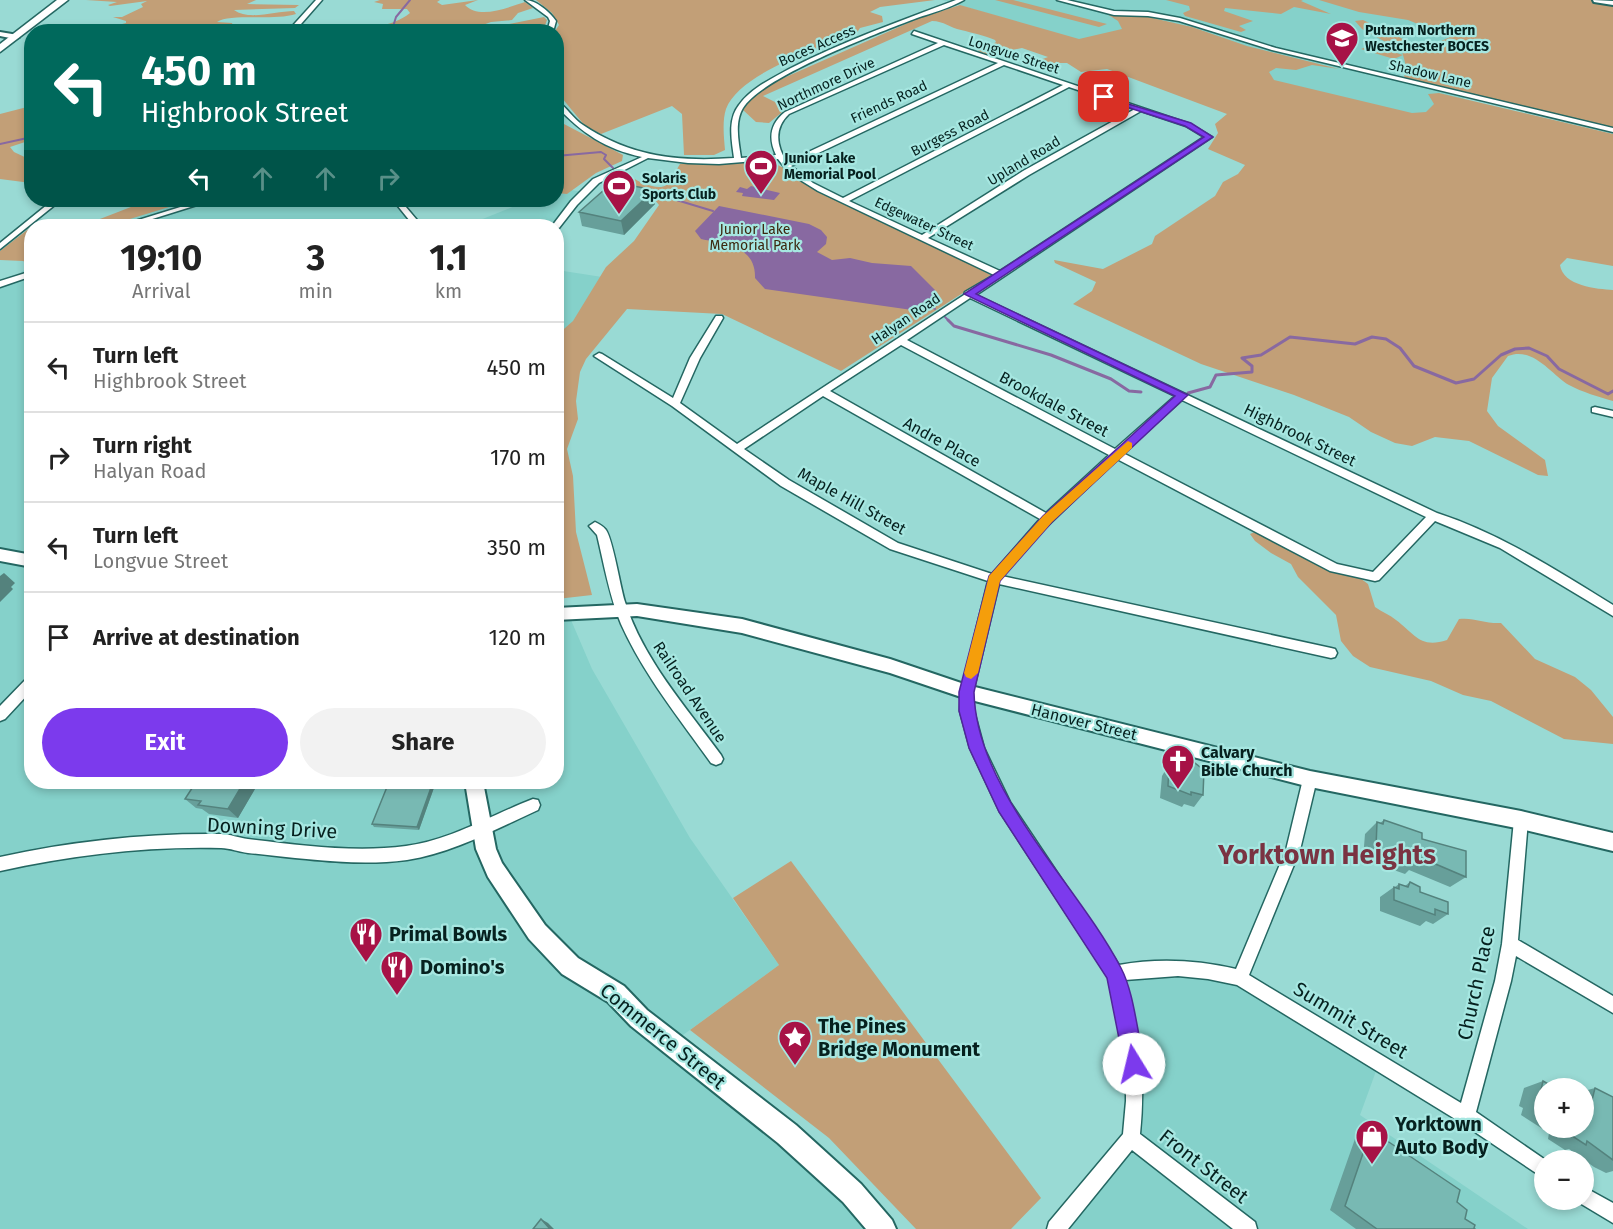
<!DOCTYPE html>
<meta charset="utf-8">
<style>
:root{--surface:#fff;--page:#f2f2f2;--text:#222;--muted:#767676;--line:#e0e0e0;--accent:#7c3aed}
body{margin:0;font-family:"Fira Sans",sans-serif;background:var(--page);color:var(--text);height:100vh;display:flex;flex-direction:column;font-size:22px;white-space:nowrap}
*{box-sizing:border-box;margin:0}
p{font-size:20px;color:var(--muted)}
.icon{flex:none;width:33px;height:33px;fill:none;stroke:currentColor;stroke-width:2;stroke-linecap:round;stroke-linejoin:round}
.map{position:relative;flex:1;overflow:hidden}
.panel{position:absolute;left:24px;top:219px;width:540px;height:570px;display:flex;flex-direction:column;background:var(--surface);border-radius:24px;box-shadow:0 3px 9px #0003}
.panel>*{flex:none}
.banner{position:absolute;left:24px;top:24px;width:540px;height:183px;border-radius:24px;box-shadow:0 3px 9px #0003;background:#00695c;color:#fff;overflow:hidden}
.fabs{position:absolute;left:1534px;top:1078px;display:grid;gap:12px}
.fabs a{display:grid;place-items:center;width:60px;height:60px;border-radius:50%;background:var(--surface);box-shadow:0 3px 9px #0003;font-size:30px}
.pin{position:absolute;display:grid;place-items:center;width:51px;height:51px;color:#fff;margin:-26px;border-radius:12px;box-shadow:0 3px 9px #0006}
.me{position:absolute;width:66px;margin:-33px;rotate:351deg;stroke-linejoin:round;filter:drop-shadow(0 0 4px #0008)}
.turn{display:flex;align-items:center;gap:21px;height:126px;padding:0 18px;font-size:27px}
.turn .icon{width:78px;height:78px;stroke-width:2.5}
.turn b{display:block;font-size:42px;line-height:51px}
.lanes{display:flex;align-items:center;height:57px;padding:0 18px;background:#0003;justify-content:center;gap:30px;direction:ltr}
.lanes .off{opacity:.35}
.eta{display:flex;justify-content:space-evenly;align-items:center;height:102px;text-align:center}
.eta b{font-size:36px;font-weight:700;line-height:42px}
.action{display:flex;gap:12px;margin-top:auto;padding:12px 18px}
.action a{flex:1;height:69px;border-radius:36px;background:var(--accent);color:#fff;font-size:24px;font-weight:700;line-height:69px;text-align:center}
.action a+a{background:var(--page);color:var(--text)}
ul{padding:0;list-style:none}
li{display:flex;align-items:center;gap:18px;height:90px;padding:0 18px;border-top:2px solid var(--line)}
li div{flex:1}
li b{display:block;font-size:22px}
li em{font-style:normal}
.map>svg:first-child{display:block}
</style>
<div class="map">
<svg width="1613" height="1229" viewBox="0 0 1613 1229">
<rect width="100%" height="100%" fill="#99dad4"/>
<!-- built -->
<path fill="#85d1ca" d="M942,0H1345L1476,35L1397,77L1467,94L1440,127L1095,45Z
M558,188L584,192L556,226H465L530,200H556Z
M187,200H397L419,226H102Z
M31,264L32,782H556L557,614L568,613L592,669L690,838L779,965L672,1043L880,1229H0V283L12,280Z
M557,270L628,281L557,384Z
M1139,969L1240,978L1379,1063L1360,1115L1528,1229H1046L1131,1138L1135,1101L1115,974Z"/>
<!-- green -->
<path fill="#c29f77" d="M86,0H256L247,4L299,5L295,8L234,10C249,21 275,11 294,11L296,14C274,21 230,13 217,22L232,23L233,26L220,31L92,32L126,23V21L113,17H122L143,7L141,4L147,1L110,6L108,5L117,2Z
M380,0H440L437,2L442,5L478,0L465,5C479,20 509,7 525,2L533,8L518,13L512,20L491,22L477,27L480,31L342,32C365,28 391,28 410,13L407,9H382L383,4L374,2Z
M536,0H935L880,7L870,12L882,16L883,22L860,28L856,34C823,46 739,73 726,109C722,121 724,138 725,150L714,155H684L682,114L672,106L601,134L585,126L557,92L555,31L559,25L552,13Z
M995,0H1013L1107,24L1099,27Z
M1166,0H1303L1301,1L1331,14L1294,7L1281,14L1225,8L1224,11L1253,21L1239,26L1246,30L1241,32L1185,16L1183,13L1190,10L1189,6Z
M1319,0H1592L1613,4V129L1404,78L1406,66L1403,55L1394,59L1361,49L1371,45L1403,55L1402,51L1362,29L1355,21L1363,20L1424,49L1450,37L1408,20L1359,12Z
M960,5L1079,39L1122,29L1118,21L1107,14L1148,17L1192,27L1247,46L1339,69L1312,65L1296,70L1276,68L1269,72L1274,80L1412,113L1426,112L1434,104L1428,94L1439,93L1613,134V266L1567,258L1560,265C1563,286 1597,289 1613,290V401C1599,397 1582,392 1569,385C1551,374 1533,346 1508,356L1492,378L1487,411L1498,426L1545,460L1548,476L1538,475L1469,441L1435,437L1412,446L1395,443L1371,432L1349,417L1294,395L1201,364L1073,304L1092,291L1096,282L1055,263L1054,260L1103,269L1152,244L1155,236L1215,196L1223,182L1238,174L1245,165L1208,149L1218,133L1215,124L1227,114L1107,69L1081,72L1067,63H1056L1031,67L1027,65L1048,57L1022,48L985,55L977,50L987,48L996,42L995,40C983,35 973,33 961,30C950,28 944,21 932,21L763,96L787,108L769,123L756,122L743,110L756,92L770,84L917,19Z
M544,17L547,20L543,31H503L500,26Z
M31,106V140L10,147L14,152L31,160V183L0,179V114Z
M556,113L564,124L623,155L622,161L596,173L567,194L557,193Z
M770,161L991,275L841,371L722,314L627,309L586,359L580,372L576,401L578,419L567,449L573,476L576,532L592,595L557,599L556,336L573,321L606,267L634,241L659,205L655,200L642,197L622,182L633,178C639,182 659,191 666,185C672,181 676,170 680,164Z
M149,200H192L107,226H35L87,224Z
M31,227V265L23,261L0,260V251Z
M1257,531L1344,574L1360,578L1368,584L1375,607C1382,612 1390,615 1396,620C1415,634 1420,649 1447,640L1459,619C1474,617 1485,624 1501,623L1535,659L1575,677L1591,690L1613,717V744L1564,739L1491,701L1463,695L1431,681L1370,667L1353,656L1341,641L1336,615L1298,577L1291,564L1271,553L1255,541L1250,534Z
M791,861L1041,1198L1011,1229H916L829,1138L690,1030L779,965L733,898Z"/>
<!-- water -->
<path fill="#8869a1" d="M751,186L780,193L774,200L742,196L743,193L736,192L740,187L747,189Z
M719,206L809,224L821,230L827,237L826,244L817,252L832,260L850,258L872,263L911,266L935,290L931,305L919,311L765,289L755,278C756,246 725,244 701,239L695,231Z"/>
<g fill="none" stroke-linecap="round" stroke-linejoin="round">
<!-- stream-far1 -->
<path stroke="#8869a1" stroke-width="2" d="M405,32L392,30L396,17L410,0
M0,144L32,137
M556,156L601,152L606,155L604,159L613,168
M621,173L624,175
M628,179L635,188
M650,192L713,211
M931,305L935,309
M945,317L949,321"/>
<!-- stream -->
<path stroke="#8869a1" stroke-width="3" d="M948,320L954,326L1051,355L1111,379L1129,391L1141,392
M1188,393L1210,387L1216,375L1252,372V366L1242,358L1261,355L1290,337L1355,344L1372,337L1386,339L1400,348L1414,366L1456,383L1474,379L1501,355L1515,349L1529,348L1547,356L1559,369L1608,394L1613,391"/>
<defs>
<path id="street" d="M316,0H322L294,32H287Z
M525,0C536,0 550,12 556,21L553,32H547L550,21L548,17Z
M956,0H964C950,8 932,13 917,18C878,33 763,76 743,108C734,123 739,143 741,158L776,155C768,138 770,124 785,112L938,43L912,34L914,31L1190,124L1212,137L976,295L1437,513C1501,534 1556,570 1613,605V616L1500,548L1435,521L1379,580L1375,581L1330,571L1117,459L1039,534L1002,576L1331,648L1335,649L1337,653L1335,657L1331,658L999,584L973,692L974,711L984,748L1010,802L1119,965C1158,958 1197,960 1236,969L1286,850L1303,779L1305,775L1310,773L1315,775L1317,779L1300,850L1249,975L1461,1103L1495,981L1502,944L1514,820L1516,815L1521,813L1526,815L1528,820L1518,940L1613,996V1013L1516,956L1511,981L1476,1112L1547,1161H1545V1179L1460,1122L1237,985L1208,979L1178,976L1125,980C1139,1037 1146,1076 1140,1134L1255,1222L1257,1229H1233L1132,1150L1068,1229H1047L1049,1222L1123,1134L1126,1101V1066L1119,1023L1108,977L1000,812L970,748L960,711L961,692L988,581L890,549L781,486L672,406L594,356L599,353L602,354L673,398L690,358L716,316H722L723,318L700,358L680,403L737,444L964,295L965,292L994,275L818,191L789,173L778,159L719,164L688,163L648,158L599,183L577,205L559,228L552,226L571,201L593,179L642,157C605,149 582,133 556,106V100C567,107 573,119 583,125C631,157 679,162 734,158C732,142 727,120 739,105C751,88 773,78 791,68C844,41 900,21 956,0ZM944,45L998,63L787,162C776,146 774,128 789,114ZM1004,65L1063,85L843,198L813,183L791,166ZM1069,87L1135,109L1023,171L922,235L849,201ZM1141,111L1186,126L1204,137L1000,271L928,238L1029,175ZM970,298L1175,396L1115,449L907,340ZM901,345L1109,455L1046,513L830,391ZM823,396L1040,519L992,574L898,543L789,480L744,449ZM1182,400L1426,517L1373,572L1337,564L1123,453Z
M1057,0H1067L1114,11L1148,12L1180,18L1276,48L1613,128V132L1272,50L1179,21L1148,16L1114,15Z
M53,200H61L0,249V243Z
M203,200H213L130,226H119Z
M393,200H400L422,226H414Z
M32,271V276L0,287V281Z
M1595,407L1613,411V417L1592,412V408Z
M595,522C599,524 603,526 606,530C613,540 620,586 625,602C643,659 686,707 721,755L723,759L721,763L716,765L711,763C679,718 644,675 621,624C609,595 604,564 597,535L589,526Z
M32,676V690L5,719L0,721V706L28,677Z
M533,799L538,800L540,805L538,810C496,829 453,853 407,860C355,867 299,858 248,853C239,852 230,848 221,848C148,846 72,855 0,871V857C72,841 147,833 221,834C230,834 239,838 248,839C299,845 354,853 406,846C452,840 491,815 533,799Z
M1584,1187L1613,1203V1223L1578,1202L1577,1200H1584Z"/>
<path id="secondary" d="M1593,0L1613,1V5L1594,2Z
M0,32L18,35L19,37L15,39L0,36Z
M0,549L32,555V567L0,561Z
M637,604L742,619L890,659L967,685L1310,771L1521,811L1613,833V851L1521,829L1310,787L967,699L890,673L742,633L637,616L556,620V608Z
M465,782H483L496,849L502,863L545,925L578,958L624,986L647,1010L796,1125L861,1184L892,1220L896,1229H866L843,1202L778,1143L631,1026L608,1002L562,974L529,939L488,877L476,849Z"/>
<path id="highway" d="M57,0H68L0,52V44Z"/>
</defs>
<!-- street casing -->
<use href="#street" stroke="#246762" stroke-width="3"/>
<!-- secondary casing -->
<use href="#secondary" stroke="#246762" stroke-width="4"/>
<!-- highway casing -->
<use href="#highway" stroke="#246762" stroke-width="3"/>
<!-- street -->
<use href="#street" fill="#fff" fill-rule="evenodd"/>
<!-- secondary -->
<use href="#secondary" fill="#fff" fill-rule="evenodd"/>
<!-- highway -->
<use href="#highway" fill="#fff" fill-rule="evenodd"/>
</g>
<!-- wall -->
<path fill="#679f9a" d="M654,190L655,204L624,235L582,226L579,212Z
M1169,764L1203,795L1194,807L1184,804L1182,807L1160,798L1162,776Z
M259,782L238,818L209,814L202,809L196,808L185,799Z
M389,782H436L419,830L374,827L372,824Z
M1384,820L1422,839L1466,877L1450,887L1409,870L1405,874L1363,859L1365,834L1377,822L1380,823Z
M1410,882L1420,892L1448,914L1433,924L1426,921L1420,926L1380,911V897L1394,887H1395L1399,884L1405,886Z
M1543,1081L1545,1089V1128H1584V1091L1595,1088L1613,1097V1171L1606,1173L1594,1167L1569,1149L1565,1150L1548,1139L1549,1133L1521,1115L1523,1108L1519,1106L1524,1088Z
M1371,1130L1457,1202L1465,1219L1475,1229H1356L1330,1210L1356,1136Z"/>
<!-- shaded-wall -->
<path fill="#54827d" d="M654,190L655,204L624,235L621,221Z
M4,573L15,583L11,587L13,589L0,602V576Z
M244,782H259L238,818L228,809Z
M433,782H436L419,830L417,827Z
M541,1219L548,1223L554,1229H550Z"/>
<!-- building -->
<path fill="#78b9b3" stroke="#54827d" stroke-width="1.5" d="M613,182L654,190L621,221L579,212Z
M1181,758L1191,760L1204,770L1203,795L1191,792V795L1168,786L1169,764Z
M196,782H244L228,809L198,805L201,801L185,799Z
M389,782H433L417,827L372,824Z
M1384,820L1422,833V839L1466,851V877L1419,857V863L1376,847L1377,822L1383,824Z
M1410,882L1420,887V892L1448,902V914L1435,909V915L1394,900V887L1399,889V884L1408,887Z
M1543,1081L1557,1089H1545V1112L1541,1109L1543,1102L1539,1099Z
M1595,1088L1613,1097V1160L1587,1141L1586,1145L1569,1134L1570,1128H1584V1095L1592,1100Z
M1371,1130L1460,1190L1457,1202L1467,1210L1465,1219L1475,1225L1474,1228L1475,1229H1377L1345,1206Z
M541,1219L550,1229H533Z"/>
<!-- route -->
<path fill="#7c3aed" stroke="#51269a" stroke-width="1.5" d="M1102,96L1191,123L1213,137L976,294L1188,395L1052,522L1000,581L974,692C976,792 1077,883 1121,968C1131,987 1135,1014 1139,1035C1141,1046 1145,1059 1141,1070L1134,1073L1127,1070L1124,1064L1107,978L999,812L969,748L959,711V692L989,576L1043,516L1175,396L964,294L1204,137L1185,126L1102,99Z"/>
<!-- slow -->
<path fill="#f59e0b" d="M1128,441L1132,443V448L1052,522L1000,581L978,673L971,679L966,677L964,673L989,576L1043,516Z"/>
<!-- icons -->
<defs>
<symbol id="school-pin" viewBox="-11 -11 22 30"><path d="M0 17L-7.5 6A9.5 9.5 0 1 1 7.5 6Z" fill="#a71246" stroke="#a6e7e1"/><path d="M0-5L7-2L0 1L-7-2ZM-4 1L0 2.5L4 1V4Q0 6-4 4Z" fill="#fff"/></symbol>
<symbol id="stadium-pin" viewBox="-11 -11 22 30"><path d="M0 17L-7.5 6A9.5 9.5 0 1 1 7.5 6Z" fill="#a71246" stroke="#a6e7e1"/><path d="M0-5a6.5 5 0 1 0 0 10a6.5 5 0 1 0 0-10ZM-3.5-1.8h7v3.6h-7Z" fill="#fff"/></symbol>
<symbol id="church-pin" viewBox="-11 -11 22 30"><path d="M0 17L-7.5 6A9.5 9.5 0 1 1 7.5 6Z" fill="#a71246" stroke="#a6e7e1"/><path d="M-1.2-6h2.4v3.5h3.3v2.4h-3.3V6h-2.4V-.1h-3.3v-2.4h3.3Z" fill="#fff"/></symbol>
<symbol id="restaurant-pin" viewBox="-11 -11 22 30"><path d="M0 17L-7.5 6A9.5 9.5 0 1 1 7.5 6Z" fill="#a71246" stroke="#a6e7e1"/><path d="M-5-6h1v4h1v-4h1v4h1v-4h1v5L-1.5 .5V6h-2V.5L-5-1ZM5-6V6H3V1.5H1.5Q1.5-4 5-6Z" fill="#fff"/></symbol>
<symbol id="sight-pin" viewBox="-11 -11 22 30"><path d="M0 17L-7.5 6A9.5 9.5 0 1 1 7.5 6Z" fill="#a71246" stroke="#a6e7e1"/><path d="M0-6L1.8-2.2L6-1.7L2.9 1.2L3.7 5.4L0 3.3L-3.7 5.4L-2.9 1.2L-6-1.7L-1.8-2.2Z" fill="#fff"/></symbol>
<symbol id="shop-pin" viewBox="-11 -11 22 30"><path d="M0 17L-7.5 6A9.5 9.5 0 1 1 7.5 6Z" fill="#a71246" stroke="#a6e7e1"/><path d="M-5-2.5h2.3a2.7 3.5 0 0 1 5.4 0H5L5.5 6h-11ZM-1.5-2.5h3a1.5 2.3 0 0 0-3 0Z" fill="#fff"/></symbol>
</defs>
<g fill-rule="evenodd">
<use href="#school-pin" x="1323" y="19" width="38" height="52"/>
<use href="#stadium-pin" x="742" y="147" width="38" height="52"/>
<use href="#stadium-pin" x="600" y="167" width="38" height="52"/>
<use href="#church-pin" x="1159" y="742" width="38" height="52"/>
<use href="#restaurant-pin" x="347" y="915" width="38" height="52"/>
<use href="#restaurant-pin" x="378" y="948" width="38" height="52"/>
<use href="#sight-pin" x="776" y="1018" width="38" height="52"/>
<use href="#shop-pin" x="1353" y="1117" width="38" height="52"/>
</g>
<g text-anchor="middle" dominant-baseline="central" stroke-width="4.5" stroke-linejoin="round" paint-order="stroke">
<!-- far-poi labels -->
<g font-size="14" font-weight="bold" fill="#06211f" stroke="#a6e7e1" text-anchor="start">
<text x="1365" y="30">Putnam Northern<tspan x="1365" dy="16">Westchester BOCES</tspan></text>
<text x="784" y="158">Junior Lake<tspan x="784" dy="16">Memorial Pool</tspan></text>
<text x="642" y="178">Solaris<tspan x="642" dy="16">Sports Club</tspan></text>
</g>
<!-- far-street labels -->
<g font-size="14" fill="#06211f" stroke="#a6e7e1">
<text transform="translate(817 46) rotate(-24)">Boces Access</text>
<text transform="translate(1014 55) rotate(18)">Longvue Street</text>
<text transform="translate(1430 74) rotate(13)">Shadow Lane</text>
<text transform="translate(826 84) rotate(-25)">Northmore Drive</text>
<text transform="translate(889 102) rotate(-25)">Friends Road</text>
<text transform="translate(950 133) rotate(-27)">Burgess Road</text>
<text transform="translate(1024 161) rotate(-31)">Upland Road</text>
<text transform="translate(924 224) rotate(25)">Edgewater Street</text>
<text transform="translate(906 319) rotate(-34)">Halyan Road</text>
</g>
<!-- far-park labels -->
<g font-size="14" fill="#3c280f" stroke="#a6e7e1">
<text x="755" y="229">Junior Lake<tspan x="755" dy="16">Memorial Park</tspan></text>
</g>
<!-- street labels -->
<g font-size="16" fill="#06211f" stroke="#a6e7e1">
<text transform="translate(1054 404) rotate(28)">Brookdale Street</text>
<text transform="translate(1300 435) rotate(26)">Highbrook Street</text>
<text transform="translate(942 442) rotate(29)">Andre Place</text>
<text transform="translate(852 501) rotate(29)">Maple Hill Street</text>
<text transform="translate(690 692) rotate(56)">Railroad Avenue</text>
<text transform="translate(1084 722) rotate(14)">Hanover Street</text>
</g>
<!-- poi labels -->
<g font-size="16" font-weight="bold" fill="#06211f" stroke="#a6e7e1" text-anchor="start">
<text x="1201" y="752">Calvary<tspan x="1201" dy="18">Bible Church</tspan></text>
</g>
<!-- near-street labels -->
<g font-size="20" fill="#06211f" stroke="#a6e7e1">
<text transform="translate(272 828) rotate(3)">Downing Drive</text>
<text transform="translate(1476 983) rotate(-78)">Church Place</text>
<text transform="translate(1351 1020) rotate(31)">Summit Street</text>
<text transform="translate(663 1036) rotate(39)">Commerce Street</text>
<text transform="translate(1204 1166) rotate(38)">Front Street</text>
</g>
<!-- near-poi labels -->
<g font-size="20" font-weight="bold" fill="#06211f" stroke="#a6e7e1" text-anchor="start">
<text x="389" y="934">Primal Bowls</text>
<text x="420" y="967">Domino's</text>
<text x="818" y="1026">The Pines<tspan x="818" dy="23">Bridge Monument</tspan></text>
<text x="1395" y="1124">Yorktown<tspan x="1395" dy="23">Auto Body</tspan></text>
</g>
<!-- near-district labels -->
<g font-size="27" font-weight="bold" fill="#7a3342" stroke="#a6e7e1">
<text x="1327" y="855">Yorktown Heights</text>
</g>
</g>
</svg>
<div class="fabs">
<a>+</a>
<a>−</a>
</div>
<div class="pin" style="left:1104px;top:97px;background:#d93025"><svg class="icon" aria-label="arrive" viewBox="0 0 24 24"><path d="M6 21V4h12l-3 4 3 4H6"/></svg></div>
<svg class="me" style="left:1134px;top:1064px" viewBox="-20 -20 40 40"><circle r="19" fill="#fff"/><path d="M0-13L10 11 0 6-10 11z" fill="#7c3aed"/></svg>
<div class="banner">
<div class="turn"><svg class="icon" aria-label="left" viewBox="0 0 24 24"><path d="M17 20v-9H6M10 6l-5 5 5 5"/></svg><div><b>450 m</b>Highbrook Street</div></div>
<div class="lanes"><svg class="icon" aria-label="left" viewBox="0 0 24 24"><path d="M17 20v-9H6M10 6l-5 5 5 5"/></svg><svg class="icon off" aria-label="ahead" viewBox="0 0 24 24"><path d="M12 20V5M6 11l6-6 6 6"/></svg><svg class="icon off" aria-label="ahead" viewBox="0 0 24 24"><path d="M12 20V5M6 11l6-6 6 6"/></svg><svg class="icon off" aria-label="right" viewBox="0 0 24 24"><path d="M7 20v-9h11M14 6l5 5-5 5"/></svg></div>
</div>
<section class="panel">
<div class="eta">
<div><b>19:10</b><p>Arrival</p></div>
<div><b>3</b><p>min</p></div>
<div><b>1.1</b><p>km</p></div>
</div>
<ul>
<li><svg class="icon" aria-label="left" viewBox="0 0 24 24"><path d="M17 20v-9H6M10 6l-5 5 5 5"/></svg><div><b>Turn left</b><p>Highbrook Street</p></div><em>450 m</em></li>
<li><svg class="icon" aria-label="right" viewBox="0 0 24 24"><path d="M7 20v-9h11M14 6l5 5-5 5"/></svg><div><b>Turn right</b><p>Halyan Road</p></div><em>170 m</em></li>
<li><svg class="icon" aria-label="left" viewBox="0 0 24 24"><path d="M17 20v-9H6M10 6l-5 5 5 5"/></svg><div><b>Turn left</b><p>Longvue Street</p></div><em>350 m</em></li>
<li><svg class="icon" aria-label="arrive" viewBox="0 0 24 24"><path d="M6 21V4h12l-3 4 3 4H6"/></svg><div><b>Arrive at destination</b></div><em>120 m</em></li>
</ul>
<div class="action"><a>Exit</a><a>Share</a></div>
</section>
</div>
